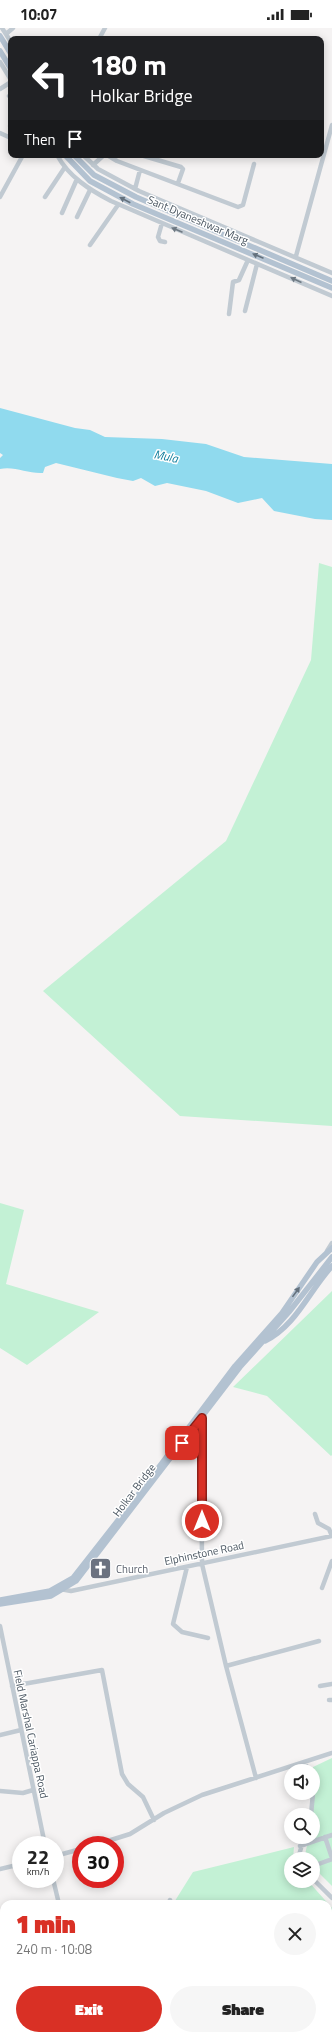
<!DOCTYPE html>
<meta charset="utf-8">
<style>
:root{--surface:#fff;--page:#f6f6f6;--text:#222;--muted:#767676;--accent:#d93025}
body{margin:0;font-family:"Titillium Web",sans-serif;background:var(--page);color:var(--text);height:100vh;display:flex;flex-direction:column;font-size:15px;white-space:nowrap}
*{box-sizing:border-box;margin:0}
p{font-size:13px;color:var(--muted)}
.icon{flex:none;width:22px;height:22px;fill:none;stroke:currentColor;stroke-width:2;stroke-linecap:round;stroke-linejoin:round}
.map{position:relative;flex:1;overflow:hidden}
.sheet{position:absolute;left:0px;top:1872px;width:332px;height:140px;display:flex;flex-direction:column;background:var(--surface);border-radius:12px 12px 0 0;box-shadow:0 2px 10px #0003}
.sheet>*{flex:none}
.top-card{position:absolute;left:8px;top:8px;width:316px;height:122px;border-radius:8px;box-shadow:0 2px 10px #0003;background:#202124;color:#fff;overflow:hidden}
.controls{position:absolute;left:284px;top:1736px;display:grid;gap:8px}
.controls a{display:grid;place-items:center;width:36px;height:36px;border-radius:50%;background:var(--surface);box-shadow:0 2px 10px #0003;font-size:20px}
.speed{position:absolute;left:12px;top:1808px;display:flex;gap:8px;font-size:20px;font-weight:700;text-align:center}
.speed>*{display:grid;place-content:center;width:52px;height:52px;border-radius:50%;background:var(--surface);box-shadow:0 2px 10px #0003;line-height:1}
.speed small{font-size:10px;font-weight:400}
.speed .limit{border:6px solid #d22;background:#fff;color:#111}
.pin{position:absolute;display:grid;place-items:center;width:34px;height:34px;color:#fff;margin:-17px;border-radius:8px;box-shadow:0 2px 6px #0006}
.me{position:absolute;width:44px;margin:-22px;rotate:0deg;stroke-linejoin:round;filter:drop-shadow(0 0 3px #0008)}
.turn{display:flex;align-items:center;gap:14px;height:84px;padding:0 16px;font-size:18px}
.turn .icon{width:52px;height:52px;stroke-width:2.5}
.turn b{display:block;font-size:28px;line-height:34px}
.then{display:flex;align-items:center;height:38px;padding:0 16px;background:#0003;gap:8px;font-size:15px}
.round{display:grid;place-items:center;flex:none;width:42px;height:42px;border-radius:21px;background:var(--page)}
.summary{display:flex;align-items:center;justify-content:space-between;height:68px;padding:0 16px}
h1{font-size:24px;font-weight:800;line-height:30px;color:var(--accent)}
.button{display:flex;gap:8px;margin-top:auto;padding:8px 16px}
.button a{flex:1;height:46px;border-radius:24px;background:var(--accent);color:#fff;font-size:16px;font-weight:800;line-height:46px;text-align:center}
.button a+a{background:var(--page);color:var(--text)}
.status{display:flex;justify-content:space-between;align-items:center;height:28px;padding:0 20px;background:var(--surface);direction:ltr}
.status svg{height:11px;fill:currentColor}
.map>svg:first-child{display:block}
</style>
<div class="status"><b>10:07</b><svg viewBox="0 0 49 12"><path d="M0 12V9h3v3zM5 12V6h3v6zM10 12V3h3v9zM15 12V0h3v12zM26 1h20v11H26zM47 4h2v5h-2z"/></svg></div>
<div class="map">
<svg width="332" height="2012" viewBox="0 0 332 2012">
<rect width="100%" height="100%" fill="#f5f3f3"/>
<!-- green -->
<path fill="#c3f1d5" d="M319,535L332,539V1098L180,1088L43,963L226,813L311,632Z
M0,1175L24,1182L6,1256L99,1284L27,1337L0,1320Z
M332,1263V1427L331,1428L267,1368L233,1359Z
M332,1730V1858L313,1839V1831H304L309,1809H313V1739Z
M294,1819L293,1831H291V1853H308L332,1880V1938L328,1939V1876H173L193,1844Z
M137,2008H275V2012H117Z"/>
<!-- water -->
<path fill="#90daee" d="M0,380L75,400L90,402L105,409L162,411L206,416L244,429L332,436V492L315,491L274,483L262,470L238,475L206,463L167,455L155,458L141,450L133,453L117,450L56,435L45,439L43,445C28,446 15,438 0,441V430L3,427L0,425Z"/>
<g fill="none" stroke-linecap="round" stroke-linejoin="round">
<!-- minor -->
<path stroke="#c1cad2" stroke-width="4.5" d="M2,0L11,14
M6,6L13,0
M99,11L105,0
M0,34L11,52
M0,61L11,54
M9,68L11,66
M10,98H11
M0,105L11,110
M57,127C69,149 90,162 111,173L332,268
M83,127L98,141L139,163L332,245
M107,127L117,133L238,179L243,177L254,136
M144,128L181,139L183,141L178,155
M93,137L104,127
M135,161L140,142
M0,169L23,127
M45,169L65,139
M62,185L77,151
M77,189L90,162
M162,195L158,209L160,213L165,214
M90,217L118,177
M296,228L332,97
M245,283L257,236
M229,286L233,254L239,252L248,232
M327,1223L332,1215
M201,1389L202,1536L226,1638L256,1750
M315,1486L318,1495L329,1501L332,1508
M187,1539L173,1596L182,1604L208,1610
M322,1560L332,1533
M60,1561L71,1563L332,1508
M0,1598L45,1817
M226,1638L319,1613
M12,1658L102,1642L122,1746L128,1756L143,1769L154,1792
M320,1658L332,1656
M329,1672H332
M0,1707L21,1702
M305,1734L308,1743
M0,1763L23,1765L33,1762
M311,1787L313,1765
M325,1809L332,1830
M95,1817L130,1806L164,1785L202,1767L332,1725
M300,1818L332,1807
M55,1828L81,1821
M298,1831L304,1809
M313,1838L332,1831
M0,1841L21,1836
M53,1851L59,1876
M313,1851L332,1870
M168,1876L170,1872
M328,1975L332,1974
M310,2008L311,2012
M323,2009L324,2012"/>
<!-- major -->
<path stroke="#b3c2d1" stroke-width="5.5" d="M0,8L11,26
M0,23L11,41
M65,127L90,153L133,176L332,260
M74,127L94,147L136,169L332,253
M265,1313C296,1298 309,1263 332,1238
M0,1572L50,1563L73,1550L141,1463L235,1338L282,1285L317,1234L332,1220
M0,1576L51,1568L76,1553L240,1339L289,1284L332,1229
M0,2009L10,2012"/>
<!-- highway -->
<path stroke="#8ba5c1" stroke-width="6" d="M328,1957L332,1956
M328,1962L332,1961
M40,2012L58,2008
M72,2012L92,2008"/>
</g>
<!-- one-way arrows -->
<defs><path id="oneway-solid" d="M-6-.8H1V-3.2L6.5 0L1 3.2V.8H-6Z"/></defs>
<g fill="#64717d">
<use href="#oneway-solid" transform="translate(125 172) rotate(-153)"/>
<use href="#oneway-solid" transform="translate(258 228) rotate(-157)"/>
<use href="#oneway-solid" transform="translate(296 1264) rotate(-54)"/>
</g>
<g fill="#6e7983">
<use href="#oneway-solid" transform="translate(177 202) rotate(-157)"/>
<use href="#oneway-solid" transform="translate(296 252) rotate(-156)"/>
</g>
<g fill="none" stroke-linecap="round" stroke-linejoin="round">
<defs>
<path id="route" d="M182,1415L202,1390V1493"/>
</defs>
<!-- route casing -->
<use href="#route" stroke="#8d1f18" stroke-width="10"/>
<!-- route -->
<use href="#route" stroke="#d93025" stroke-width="7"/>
</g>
<!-- icons -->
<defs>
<symbol id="church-square" viewBox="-11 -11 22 22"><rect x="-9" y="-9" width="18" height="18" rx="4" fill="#6b7280" stroke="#fff"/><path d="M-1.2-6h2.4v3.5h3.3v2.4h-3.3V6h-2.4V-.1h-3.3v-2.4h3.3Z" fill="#fff"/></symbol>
</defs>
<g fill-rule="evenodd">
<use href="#church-square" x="88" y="1528" width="25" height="25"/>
</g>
<g text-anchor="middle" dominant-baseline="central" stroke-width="3" stroke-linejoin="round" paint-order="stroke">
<!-- street labels -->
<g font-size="11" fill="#4a5661" stroke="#fff">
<text transform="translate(198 192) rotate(23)">Sant Dyaneshwar Marg</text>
<text transform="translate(134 1462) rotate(-53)">Holkar Bridge</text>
<text transform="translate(204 1525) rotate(-12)">Elphinstone Road</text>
<text transform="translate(31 1706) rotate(78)">Field Marshal Cariappa Road</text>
</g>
<!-- worship labels -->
<g font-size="11" fill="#5b616d" stroke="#fff" text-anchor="start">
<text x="116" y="1541">Church</text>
</g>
<!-- water labels -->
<g font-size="12" font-style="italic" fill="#0c7c9b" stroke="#fff">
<text transform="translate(166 428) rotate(12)">Mula</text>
</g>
</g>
</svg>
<div class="controls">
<a><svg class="icon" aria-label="sound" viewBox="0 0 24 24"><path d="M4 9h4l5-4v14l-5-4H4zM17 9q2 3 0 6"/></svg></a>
<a><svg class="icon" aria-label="search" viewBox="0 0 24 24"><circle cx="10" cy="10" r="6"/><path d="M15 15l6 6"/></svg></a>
<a><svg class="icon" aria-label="layers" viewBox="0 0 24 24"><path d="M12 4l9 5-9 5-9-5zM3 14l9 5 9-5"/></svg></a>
</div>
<div class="speed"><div>22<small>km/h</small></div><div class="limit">30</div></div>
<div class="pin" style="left:182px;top:1415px;background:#d93025"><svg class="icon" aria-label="arrive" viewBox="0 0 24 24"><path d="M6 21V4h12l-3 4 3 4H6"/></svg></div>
<svg class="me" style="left:202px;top:1493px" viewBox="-20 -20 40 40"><circle r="17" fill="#d93025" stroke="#fff" stroke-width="3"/><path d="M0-11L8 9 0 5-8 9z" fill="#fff"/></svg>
<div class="top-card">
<div class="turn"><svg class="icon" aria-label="left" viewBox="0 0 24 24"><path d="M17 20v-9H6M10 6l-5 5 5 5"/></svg><div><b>180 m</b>Holkar Bridge</div></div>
<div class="then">Then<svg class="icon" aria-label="arrive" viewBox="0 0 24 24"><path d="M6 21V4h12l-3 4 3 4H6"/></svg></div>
</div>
<section class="sheet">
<div class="summary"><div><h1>1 min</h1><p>240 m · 10:08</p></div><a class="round"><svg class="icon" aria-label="close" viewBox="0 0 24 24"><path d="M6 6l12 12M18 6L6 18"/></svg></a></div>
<div class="button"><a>Exit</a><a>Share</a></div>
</section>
</div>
